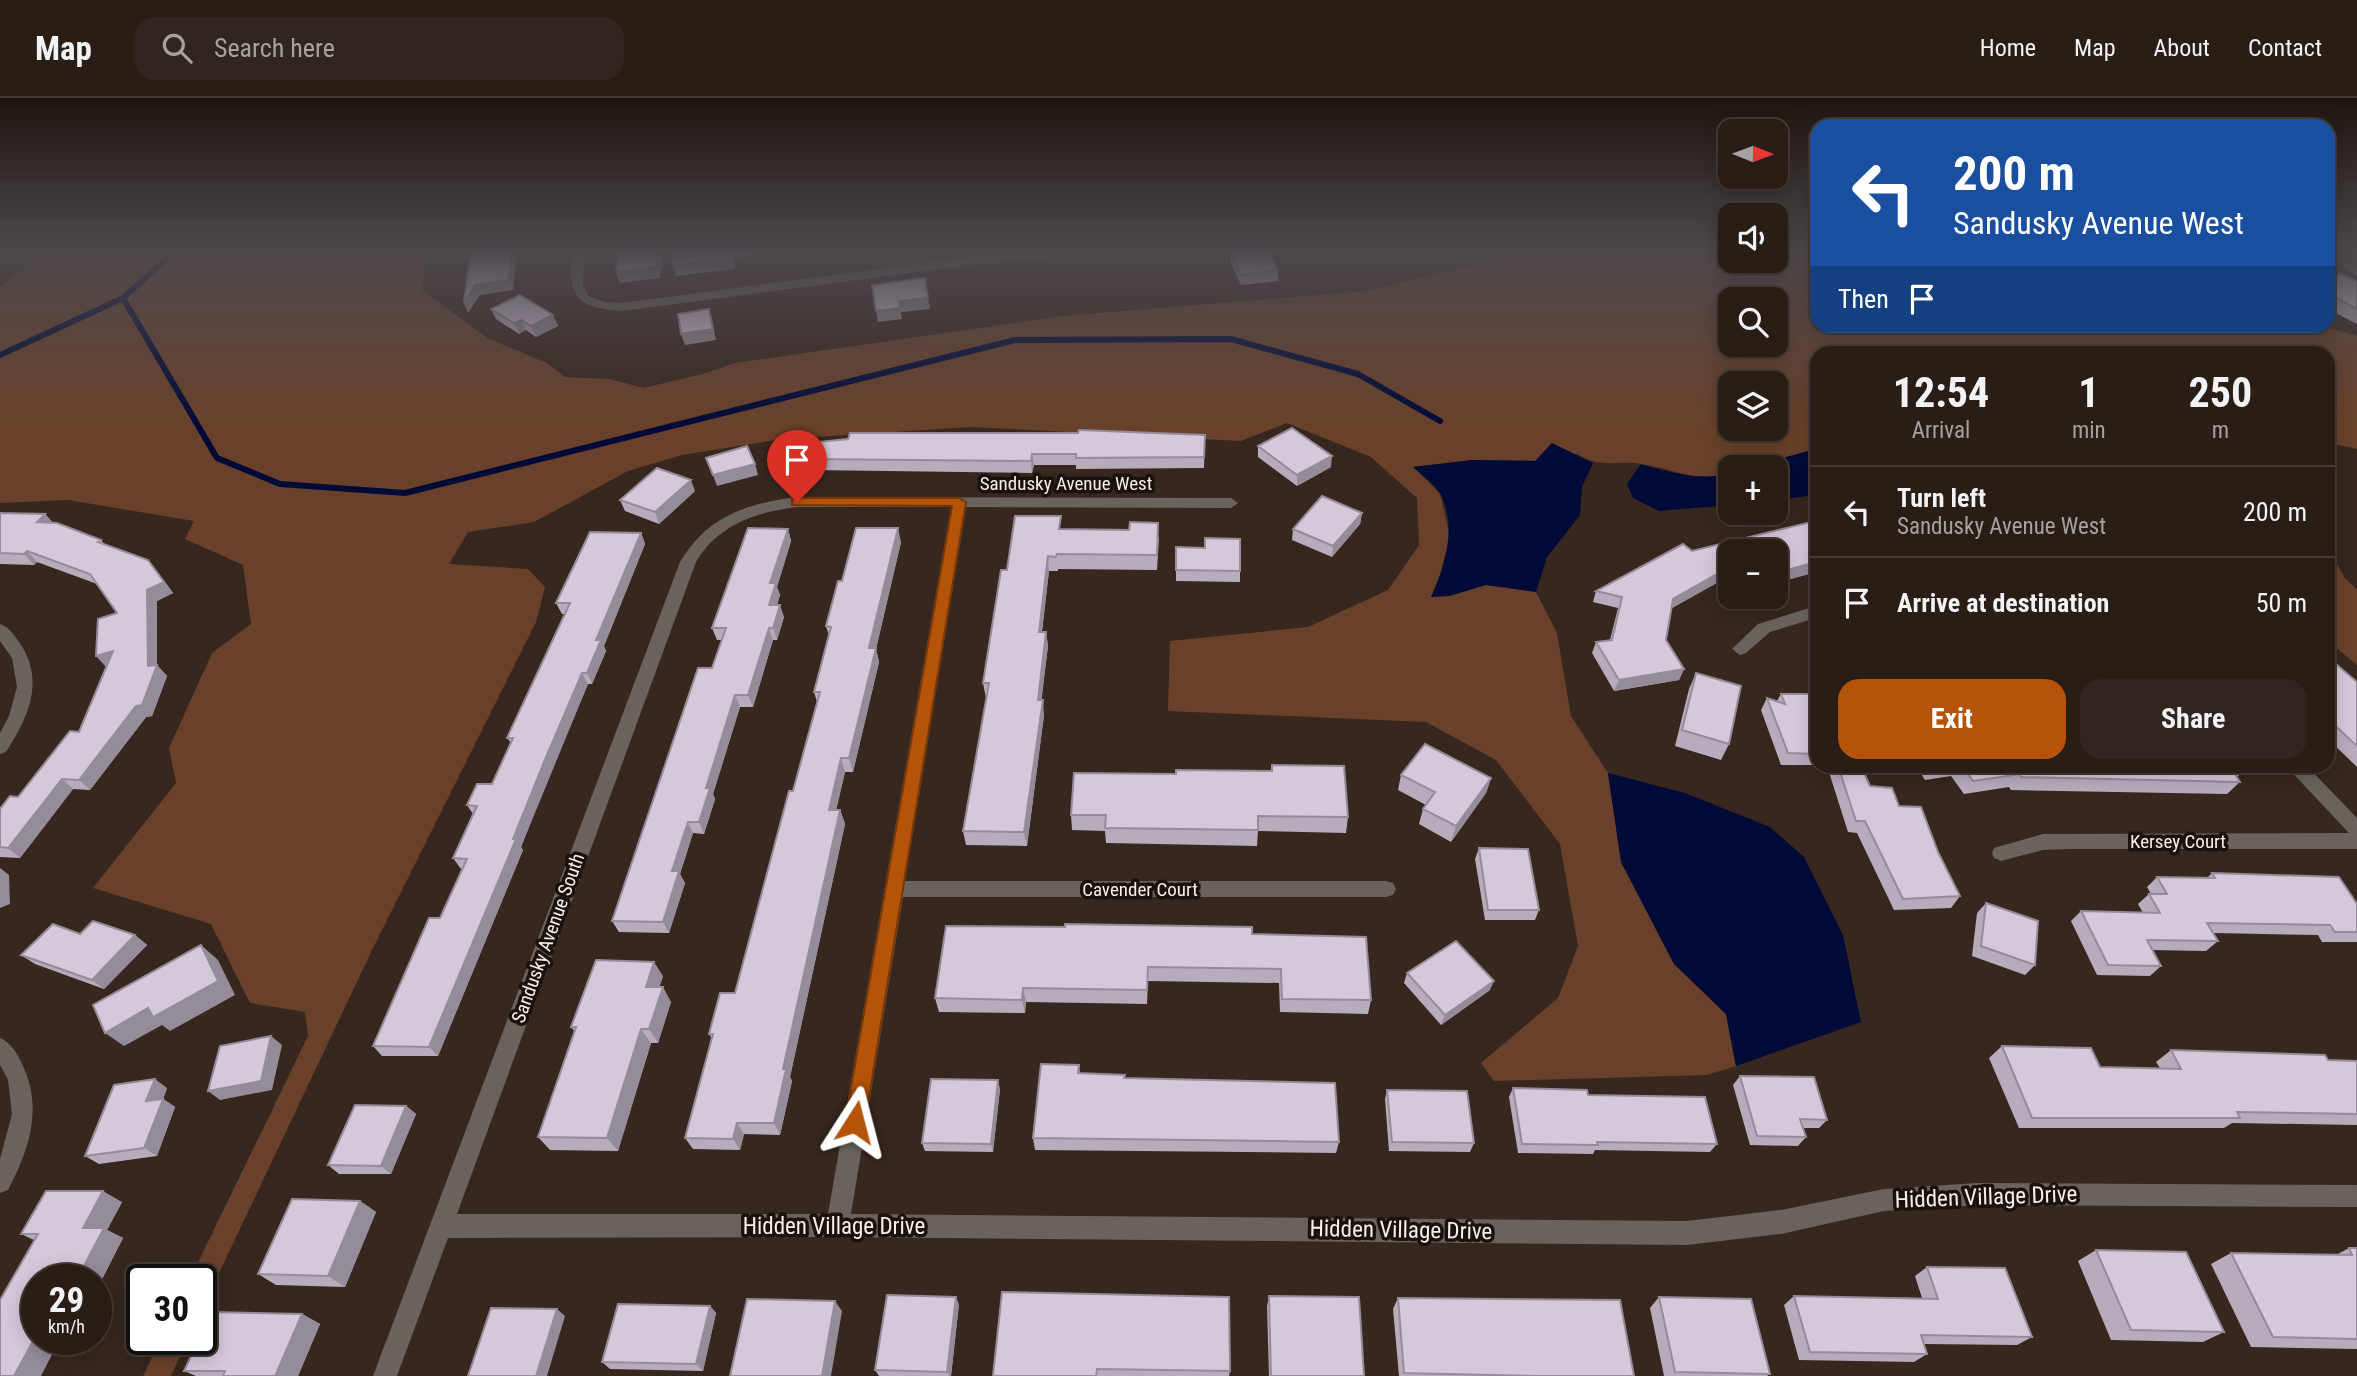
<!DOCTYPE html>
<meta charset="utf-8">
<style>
:root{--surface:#291d16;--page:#31261f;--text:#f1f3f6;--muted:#a5a2a1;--line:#453b35;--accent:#b45309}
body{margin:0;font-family:"Roboto Condensed",sans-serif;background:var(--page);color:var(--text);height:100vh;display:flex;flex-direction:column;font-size:26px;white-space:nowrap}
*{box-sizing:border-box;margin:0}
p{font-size:23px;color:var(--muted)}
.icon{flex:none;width:38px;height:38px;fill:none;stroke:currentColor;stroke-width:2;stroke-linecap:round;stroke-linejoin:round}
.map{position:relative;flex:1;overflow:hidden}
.details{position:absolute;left:1810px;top:248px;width:525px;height:427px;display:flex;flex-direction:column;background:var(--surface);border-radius:21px;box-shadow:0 4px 18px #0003,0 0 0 2px var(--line)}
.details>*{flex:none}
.guide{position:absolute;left:1810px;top:21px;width:525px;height:214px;border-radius:21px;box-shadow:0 4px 18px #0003,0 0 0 2px var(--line);background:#1a4fa0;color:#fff;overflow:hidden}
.needle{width:46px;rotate:91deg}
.buttons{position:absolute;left:1718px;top:21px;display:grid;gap:14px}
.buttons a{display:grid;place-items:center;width:70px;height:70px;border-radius:14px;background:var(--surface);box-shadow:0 4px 18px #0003,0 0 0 2px var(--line);font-size:35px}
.speed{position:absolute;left:21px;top:1166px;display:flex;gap:14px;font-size:35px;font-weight:700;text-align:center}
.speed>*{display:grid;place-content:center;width:91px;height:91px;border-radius:50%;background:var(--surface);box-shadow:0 4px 18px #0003,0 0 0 2px var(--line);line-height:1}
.speed small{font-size:18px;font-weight:400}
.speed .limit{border:4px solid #111;border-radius:10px;background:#fff;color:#111}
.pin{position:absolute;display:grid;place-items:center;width:60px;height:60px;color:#fff;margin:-72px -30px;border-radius:50% 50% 50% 0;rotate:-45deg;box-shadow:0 0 7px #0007}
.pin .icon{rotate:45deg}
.me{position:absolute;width:77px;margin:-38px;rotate:9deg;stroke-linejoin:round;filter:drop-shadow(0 0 5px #0008)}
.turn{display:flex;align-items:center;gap:24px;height:147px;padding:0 28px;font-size:32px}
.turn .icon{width:91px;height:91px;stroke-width:2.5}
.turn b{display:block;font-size:49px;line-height:60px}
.then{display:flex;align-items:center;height:66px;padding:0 28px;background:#0003;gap:14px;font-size:26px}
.eta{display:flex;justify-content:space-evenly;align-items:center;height:119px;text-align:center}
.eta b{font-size:42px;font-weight:700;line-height:49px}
.action{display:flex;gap:14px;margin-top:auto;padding:14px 28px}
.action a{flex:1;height:80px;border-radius:21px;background:var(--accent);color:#fff;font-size:28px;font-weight:700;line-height:80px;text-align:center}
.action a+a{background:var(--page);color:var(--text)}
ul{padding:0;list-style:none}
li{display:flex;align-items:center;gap:21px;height:91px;padding:0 28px;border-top:2px solid var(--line)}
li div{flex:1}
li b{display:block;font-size:26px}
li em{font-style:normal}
header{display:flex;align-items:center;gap:42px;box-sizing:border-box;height:98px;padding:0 35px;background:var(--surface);border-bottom:2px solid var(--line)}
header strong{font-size:33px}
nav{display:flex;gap:38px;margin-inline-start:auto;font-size:24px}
.search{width:490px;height:63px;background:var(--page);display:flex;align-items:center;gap:18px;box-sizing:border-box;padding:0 24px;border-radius:21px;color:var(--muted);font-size:26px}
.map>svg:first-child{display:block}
</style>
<header>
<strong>Map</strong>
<div class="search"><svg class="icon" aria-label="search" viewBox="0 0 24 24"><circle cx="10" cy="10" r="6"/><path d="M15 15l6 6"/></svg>Search here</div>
<nav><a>Home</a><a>Map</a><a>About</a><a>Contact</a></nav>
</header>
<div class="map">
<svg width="2357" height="1278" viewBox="0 0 2357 1278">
<rect width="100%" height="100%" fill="#37271e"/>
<!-- green -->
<path fill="#69412a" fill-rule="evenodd" d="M49,151H432L426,158L422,192L489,241L547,265L565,279L610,281L643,290L703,276L735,265L1063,218L1366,193L1545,151H1731V163H1776V151H1816V228H2322L2357,238V351L2328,345V256H1816V351L1749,369H1731V375C1695,386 1673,370 1640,366C1614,362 1602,371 1577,356L1535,363L1472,362L1414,369L1440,396L1450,438L1439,482L1449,498L1486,487L1536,494L1557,535L1571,618L1608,675L1621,764L1674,866L1726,916L1736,968L1707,977L1494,983L1481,965L1558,900L1578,848L1560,746L1496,662L1426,624L1168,613L1170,543L1308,529L1388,492L1419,447L1417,400L1371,359L1287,325L1241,343L971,329L783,341L682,357L628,373L534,424L468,434L449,466L528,471L545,489L536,524L373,850L201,1213V1181H190L308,938L305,914L250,905L211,826L93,790L176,685L169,650L212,555L251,526L243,467L185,441L194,423L68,402L0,405V189ZM1731,201H1776V247H1731ZM1731,285H1776V331H1731Z
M2328,449L2344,479L2357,492V567L2328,543Z
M161,1241H188L171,1278H143Z"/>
<!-- water -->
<path fill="#000a37" d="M1552,345L1593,365L1582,389L1580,417L1547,459L1536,494L1486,487L1449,498L1431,499C1445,468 1457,430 1441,397C1436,387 1421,377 1413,369L1472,362L1535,363Z
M1816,351V397L1776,402V369H1749Z
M1641,366C1670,374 1700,384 1731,375V407L1659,413L1633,400L1627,386Z
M1608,675L1685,695L1770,729L1804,759L1843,837L1861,924L1736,968L1726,916L1674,866L1621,764Z"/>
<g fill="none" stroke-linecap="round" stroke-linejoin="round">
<!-- stream -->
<path stroke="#000a37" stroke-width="6" d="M123,200L217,360L280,386L405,395L1015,242L1231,241L1358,276L1440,323
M0,257L123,200L177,151"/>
<!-- minor -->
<path fill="#6a635d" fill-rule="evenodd" d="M572,151H584L583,188L589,198L604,204L621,205L978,158L1061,151H1104L1098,155L978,166L621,213C572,209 569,197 572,151Z
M2348,164L2357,169V179L2342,168Z
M797,399L1231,400L1238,405L1231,410L966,409L905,783H1386L1393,785L1396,791L1393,797L1386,799H903L851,1116L1687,1123L1781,1112L1884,1091L1978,1085L2357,1087V1109L1978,1107L1884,1113L1781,1136L1687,1147L838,1139L448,1140L397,1278H373L680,464C708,418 745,406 797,399ZM797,409H951L828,1116H457L696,464C718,427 756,414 797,409Z
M1816,508V520L1770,534L1746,555L1740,557L1732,551L1758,526Z
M0,526C10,529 17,541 23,550C44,587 27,621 6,654L0,656V635L9,618L17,589L12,560L0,543Z
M2286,668H2307L2357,720V751H2070L2043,752L2001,763L1994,760L1992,755L1994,750L2043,736L2349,735Z
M0,940C12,945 18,957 23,968C43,1011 29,1052 8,1092L0,1095V1061L12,1016L8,982L0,967Z"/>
</g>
<!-- wall -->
<path fill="#b7acbc" d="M1241,151H1268L1278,172V183L1241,187L1231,165V154L1241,153Z
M2328,174L2333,178L2357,184V226L2328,211Z
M491,211L553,217L558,228L536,239L526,232L519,236L496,221Z
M809,337L811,345L1205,337L1204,370L1076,371V367H1034L1032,375L812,372L784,377Z
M1258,348L1331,369L1297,388L1258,359Z
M695,393L659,426L625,413L620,402Z
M0,415L45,416L53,425L101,442L105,447L157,473L173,495L157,503V567L167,578L152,618L146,619L90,692L73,691L20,760L0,759V711L18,699L79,634L106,569L117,515L97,486L37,464L34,467L0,466Z
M1362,415L1360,426L1332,459L1292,442L1293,431Z
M1815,429H1816V474L1776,485V453H1731V477L1671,510L1666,542L1684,571L1679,582L1614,593L1592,555L1596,544L1610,542L1618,510L1593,504L1596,493L1692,453Z
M788,431L791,443L777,489L780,497L777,507L784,519L777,542H773L753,609H740L713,696L715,701L704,736L693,735L680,776L685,785L669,835L619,834L612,823L712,570L722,542H717L712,530Z
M1062,431L1159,439L1157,472L1058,471V473H1049L1042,534H1046L1048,548L1041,602L1044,617L1027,748L966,747L963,733L986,600L983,585L1007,472Z
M641,435L645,446L604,548L606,553L592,586H588L550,675L521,749L523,752L438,958H382L373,948L440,820L462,771H461L453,760L473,716L467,707L492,686L511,645L507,640L565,516H562L556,505Z
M901,444L876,551L879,564L853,674H845L836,712H840L845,726L790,979L792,983L780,1037L744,1036L740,1052L693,1051L685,1040L712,941L709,936L735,895L793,693L817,604L814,594L829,538L826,528L842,483Z
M1176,449L1240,473V484L1176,483Z
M2328,559L2357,584V669L2328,641Z
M1696,575L1729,646L1721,662L1675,648L1689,591Z
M1815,581H1816V667H1781L1761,612L1767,600L1777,603L1781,596H1811L1809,593Z
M1272,667L1348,719L1346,735L1258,733L1257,748L1106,745L1105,733L1072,732L1071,717L1176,676L1271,673Z
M1827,668H1861L1870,688L1899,708L1938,754L1960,798L1951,810L1894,812L1857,735L1848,734Z
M1916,668H2249L2237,679L2240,684L2227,696L2011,692L2009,689L1964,696L1951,678L1925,682Z
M1401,677L1491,680L1486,695L1451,744L1419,726L1423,711L1426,707L1398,692Z
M1479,750L1539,812L1535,822H1485L1475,761Z
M2212,775L2357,806V844H2322L2318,837L2213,835L2218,843L2206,853L2152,852L2161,868L2150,878L2097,877L2071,823L2081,813L2143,815L2138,806L2149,796H2151L2147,789L2157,779L2207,780Z
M1986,805L2035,867L2025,877L1972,858L1977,815Z
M80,836L135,837L147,847L104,891L35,866L21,857Z
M1252,836L1371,902L1368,916L1280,914L1279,885L1148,883L1147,906L1026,904L1025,915L939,914L935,900Z
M1407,875L1490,892L1441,927L1404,885Z
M663,878L659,889L671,904L658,945H651L618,1053L550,1052L538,1039L575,934L571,929Z
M2002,948L2100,969L2160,970L2156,964L2171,952L2328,962L2357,963V1027L2232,1025L2224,1030H2019L1989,960Z
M1079,967L1080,975L1125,980L1339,1044L1336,1055L1035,1052L1033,1040Z
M1740,978L1827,1022L1819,1030H1803L1806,1039L1798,1048L1750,1047L1733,987Z
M167,990L163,1001L175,1009L157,1058L99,1066L85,1058Z
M1513,990L1588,997L1717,1046L1710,1054L1595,1052L1593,1056L1518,1055L1509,999Z
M1000,991L993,1054L925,1053L922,1045Z
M1387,992L1474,1045L1470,1054L1389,1053L1385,1001Z
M406,1008L416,1016L391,1076H339L328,1067Z
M360,1103L376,1114L345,1189L276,1187L258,1176Z
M122,1104L107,1132L123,1140L97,1191L96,1181H37L34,1142L21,1136Z
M2349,1150H2357V1251L2251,1249L2211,1166L2231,1155L2336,1157Z
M2096,1152L2224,1234L2203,1244L2111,1242L2078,1163Z
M1927,1169L2032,1239L2017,1247L1924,1246L1927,1256L1914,1264L1799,1262L1784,1207L1794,1198L1922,1200L1915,1178Z
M1002,1194L1230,1273L1229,1278H993Z
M1269,1198L1364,1278H1269L1267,1208Z
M1659,1199L1770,1276L1767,1278H1664L1650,1210Z
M1398,1200L1634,1278H1399L1393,1211Z
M959,1206L951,1278H879L875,1272Z
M710,1208L716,1215L703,1273L610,1271L602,1264Z
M302,1216L320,1226L298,1278H196L184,1273Z"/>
<!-- shaded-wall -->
<path fill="#958c99" d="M512,151L516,161L513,192L480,197L468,215L464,205L475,187Z
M660,151L663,160L660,180L620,185L616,174Z
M731,151H770V155L734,160L735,171L676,178L673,167Z
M928,200L930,211L901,214L902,221L878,224L876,213L899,203Z
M709,211L716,242L685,247L681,236Z
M553,217L558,228L536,239L531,228Z
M521,222L526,232L519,236L514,225Z
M1032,356L1034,367L1032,375L1031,363Z
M1332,358L1331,369L1297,388V377Z
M809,361L812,372L784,377L781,366Z
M755,366L758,377L717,388L713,377Z
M691,382L695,393L659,426L655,414Z
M1362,415L1360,426L1332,459L1333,448Z
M45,416L55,427L37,424Z
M898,430L901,444L876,551L879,564L853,674L849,660L869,550Z
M788,431L791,443L777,489L780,497L773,519L769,507L770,485Z
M641,435L645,446L604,548L606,553L592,586L587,575L596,542Z
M27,453L37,464L34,467L24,456Z
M1048,458L1049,473L1040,548L1039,534Z
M148,462L173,495L157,503V567L167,578L152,618L146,619L90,692L79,682L148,568Z
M1816,464V474L1776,485V475Z
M1731,468V477L1669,512L1673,501Z
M780,507L784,519L777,542L773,530Z
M769,530L773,542L753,609L748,597Z
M1046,534L1048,548L1040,616L1038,602Z
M113,553L106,569L96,558Z
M1684,571L1679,582L1614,593L1619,582Z
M582,575L588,586L521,749L523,752L438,958L429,949L544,664Z
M735,597L740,609L713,696L715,701L704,736L699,724L706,690Z
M1043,602L1044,617L1027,748L1024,734Z
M841,660L845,674L833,726L829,712Z
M1491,680L1486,695L1451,744L1456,728Z
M62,681L73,691L20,760L8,750Z
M840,712L845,726L790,979L792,983L780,1037L774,1025L783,971Z
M688,724L693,735L680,776L685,785L669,835L663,824L672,773Z
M0,770L9,777L10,806L0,810Z
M135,837L147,847L104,891L92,882Z
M201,847L218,862L235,897L170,933L162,927L124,948L105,935Z
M654,864L663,878L655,903L646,889Z
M1494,883L1490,892L1441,927L1445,917Z
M663,889L671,904L658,945L649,931Z
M1023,890L1026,904L1025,915L1022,902Z
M641,931L651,945L618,1053L607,1040Z
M271,938L282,947L272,992L220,1002L208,993Z
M155,981L167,990L163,1001L175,1009L157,1058L144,1050L146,1003Z
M998,982L1000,991L993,1054L991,1046Z
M406,1008L416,1016L391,1076L381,1068Z
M737,1025L744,1036L740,1052L733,1041Z
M103,1093L122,1104L107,1132L123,1140L97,1191L96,1181H77L83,1130Z
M360,1103L376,1114L345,1189L328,1178Z
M956,1199L959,1206L951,1278H949L947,1274Z
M835,1203L842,1213L831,1278H822Z
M710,1208L716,1215L703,1273L696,1266Z
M557,1211L565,1218L547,1278H536Z
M302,1216L320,1226L298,1278H280L276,1276Z
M37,1236V1241H60L41,1278H14Z"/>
<!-- building -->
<path fill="#d5c8db" stroke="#958c99" stroke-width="2" d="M471,151H497L495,153L512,151L509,182L475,187L464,205Z
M641,151H659L656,169L616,174L619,153Z
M671,151H731L732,161L673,167Z
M1244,151H1268L1278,172L1241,177L1231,154L1245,153Z
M2328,174L2333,178L2340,175L2357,184V211L2328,196Z
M925,180L928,200L899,203L900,210L876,213L872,187Z
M520,197L553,217L531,228L521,222L514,225L491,211Z
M709,211L713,231L681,236L678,216Z
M1292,330L1332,358L1297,377L1258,348Z
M1079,332L1205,337L1204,359L1076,360V356H1032L1031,363L809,361L781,366L782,340L809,337V345L848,341L850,335H1078Z
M747,348L755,366L713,377L706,360Z
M657,370L691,382L655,414L620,402Z
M1322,398L1362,415L1333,448L1293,431Z
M0,415L45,416L37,424L57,425L101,442L98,444L148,462L164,484L147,492L148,568L157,567L142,607L136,608L79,682L62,681L8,750L0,749V711L10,698L18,699L70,633L79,634L113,553L96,558L98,521L117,515L90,476L27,453L24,456L0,455Z
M1015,418H1061L1059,431L1129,432L1130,424L1158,425L1157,457L1057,456L1056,459L1048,458L1039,534H1046L1038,602H1043L1024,734L963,733L989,585H983L1001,472H1007Z
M1811,424L1815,429H1816V464L1776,475V453H1731V468L1673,501L1666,542L1684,571L1619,582L1596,544L1612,542L1622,499L1596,493L1683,446L1692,453Z
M748,430L788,431L770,485H776L769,507H780L773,530H769L748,597H735L706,690H710L699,724H688L672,773H679L663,824L612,823L698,570H712L726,530H712Z
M856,430H898L869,550H876L865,595L849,660H841L829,712H840L783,971H786L774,1025H737L733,1041L685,1040L713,936H709L720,895H735L789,693H793L820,594H814L831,529L826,528L838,483H842Z
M590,434L641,435L596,542H601L587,575H582L544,664L513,741H516L429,949L373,948L429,820H440L467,761L453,760L477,708L467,707L477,686H492L513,640H507L570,505H556Z
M1205,440L1240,441V473L1176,472V449L1205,450Z
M2328,559L2357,584V648L2328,621Z
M1696,575L1741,588L1729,646L1682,632Z
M1781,596H1816V656L1788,655L1767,600L1785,606Z
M1425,646L1491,680L1456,728L1423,711L1435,694L1401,677Z
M1272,667L1344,668L1348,719L1258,718V732L1105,730L1106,717H1071L1074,675L1176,676V672L1272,673Z
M1838,668H1861L1870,688L1892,690L1899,708L1921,709L1938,754L1960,798L1903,801L1865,723H1856Z
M1963,668H2230L2240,684L2021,679L2020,676L1973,683Z
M1479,750L1528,751L1539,812H1488Z
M2212,775L2339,779L2357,806V834H2335L2330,827L2207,825L2218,843L2147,842L2161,868L2108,867L2081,813L2160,815L2149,796H2167L2157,779L2215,780Z
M1986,805L2038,823L2035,867L1981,848Z
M93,823L135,837L92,882L21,857L53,826L80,836Z
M1065,826L1252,829V836L1366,839L1371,902L1282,901L1281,871L1148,869L1147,892L1023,890L1022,902L935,900L946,828L1065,829Z
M1456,843L1494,883L1445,917L1407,875Z
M201,847L218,883L153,919L148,910L105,935L93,907Z
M596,862L654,864L646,889H663L649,931H641L607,1040L538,1039L576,929H571Z
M271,938L261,983L208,993L220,948Z
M2002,948L2091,950L2100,969L2181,971L2171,952L2325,957L2328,962L2357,963V1016L2237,1014L2240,1020H2032Z
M1041,966L1079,967L1078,975L1125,977L1124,980L1335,985L1339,1044L1033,1040Z
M1740,978L1814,979L1827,1022L1800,1021L1806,1039L1757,1038Z
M155,981L146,1003L163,1001L144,1050L85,1058L114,987Z
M931,981L998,982L991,1046L922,1045Z
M1513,990L1587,992L1588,997L1705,999L1717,1046L1597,1044L1598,1047L1522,1046Z
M1387,992L1467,993L1474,1045L1392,1044Z
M355,1007L406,1008L381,1068L328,1067Z
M46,1093H103L83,1130H104L77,1181H37V1236L14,1278H0V1202L38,1136H21Z
M292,1101L360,1103L328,1178L258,1176Z
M2349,1150H2357V1241L2273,1239L2231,1155L2352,1157Z
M2096,1152L2186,1154L2224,1234L2131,1232Z
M1927,1169L2005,1170L2032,1239L1921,1237L1927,1256L1810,1254L1794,1198L1938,1201Z
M1002,1194L1229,1199L1230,1273L1097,1271L1096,1278H993Z
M887,1197L956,1199L947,1274L875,1272Z
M1269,1198L1359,1199L1364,1278H1271Z
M1659,1199L1751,1201L1770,1276L1675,1274Z
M1398,1200L1620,1202L1634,1278H1537L1404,1275Z
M747,1201L835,1203L822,1278H730Z
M618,1206L710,1208L696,1266L602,1264Z
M491,1210L557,1211L536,1278H468Z
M212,1214L302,1216L276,1276H289L288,1278H223L225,1273H184L199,1241H201V1236Z"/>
<!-- sky -->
<linearGradient id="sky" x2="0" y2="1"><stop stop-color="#1e1510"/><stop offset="0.46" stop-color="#4d474c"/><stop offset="1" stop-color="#4d474c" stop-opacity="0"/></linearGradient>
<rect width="2357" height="330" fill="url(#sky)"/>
<!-- route -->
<path fill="#b45309" stroke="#753606" stroke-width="2" d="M797,400H959L966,404L865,1024L862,1030L855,1033L848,1030L845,1024L952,408L792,407V401Z"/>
<g text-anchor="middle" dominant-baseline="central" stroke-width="7" stroke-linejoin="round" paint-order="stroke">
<!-- street labels -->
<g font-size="19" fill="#f9eee8" stroke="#19120e">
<text x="1066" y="385">Sandusky Avenue West</text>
<text x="2178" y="743">Kersey Court</text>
<text x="1140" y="791">Cavender Court</text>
<text transform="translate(548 840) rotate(-70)">Sandusky Avenue South</text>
</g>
<!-- near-street labels -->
<g font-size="23" fill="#f9eee8" stroke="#19120e">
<text transform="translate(1986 1099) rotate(-2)">Hidden Village Drive</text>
<text x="834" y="1128">Hidden Village Drive</text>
<text transform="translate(1401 1132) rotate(1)">Hidden Village Drive</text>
</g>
</g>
</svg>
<div class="buttons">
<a><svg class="needle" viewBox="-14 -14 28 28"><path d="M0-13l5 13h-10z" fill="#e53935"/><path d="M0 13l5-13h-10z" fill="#a5a2a1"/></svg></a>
<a><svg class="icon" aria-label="sound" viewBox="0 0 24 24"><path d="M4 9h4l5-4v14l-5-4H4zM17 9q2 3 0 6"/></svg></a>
<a><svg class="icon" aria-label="search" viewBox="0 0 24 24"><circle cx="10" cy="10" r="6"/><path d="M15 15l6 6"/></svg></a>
<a><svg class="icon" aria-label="layers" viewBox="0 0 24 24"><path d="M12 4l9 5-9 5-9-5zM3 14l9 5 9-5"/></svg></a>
<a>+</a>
<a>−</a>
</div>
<div class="speed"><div>29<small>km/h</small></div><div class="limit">30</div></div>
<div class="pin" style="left:797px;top:404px;background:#d93025"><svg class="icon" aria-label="arrive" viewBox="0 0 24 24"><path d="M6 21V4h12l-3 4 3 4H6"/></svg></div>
<svg class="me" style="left:855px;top:1024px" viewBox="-20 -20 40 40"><path d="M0-17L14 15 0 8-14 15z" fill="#b45309" stroke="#fff" stroke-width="4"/></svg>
<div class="guide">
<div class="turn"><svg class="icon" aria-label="left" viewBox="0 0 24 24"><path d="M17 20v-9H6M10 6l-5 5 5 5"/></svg><div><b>200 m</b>Sandusky Avenue West</div></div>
<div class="then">Then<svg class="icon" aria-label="arrive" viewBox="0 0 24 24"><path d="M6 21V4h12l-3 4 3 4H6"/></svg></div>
</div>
<section class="details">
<div class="eta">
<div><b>12:54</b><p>Arrival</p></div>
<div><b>1</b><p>min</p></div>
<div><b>250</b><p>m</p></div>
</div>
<ul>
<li><svg class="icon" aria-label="left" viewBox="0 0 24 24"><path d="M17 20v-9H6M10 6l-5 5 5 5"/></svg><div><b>Turn left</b><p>Sandusky Avenue West</p></div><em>200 m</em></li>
<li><svg class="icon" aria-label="arrive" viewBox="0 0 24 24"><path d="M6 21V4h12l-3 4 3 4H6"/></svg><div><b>Arrive at destination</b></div><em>50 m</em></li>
</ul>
<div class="action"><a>Exit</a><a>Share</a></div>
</section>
</div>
